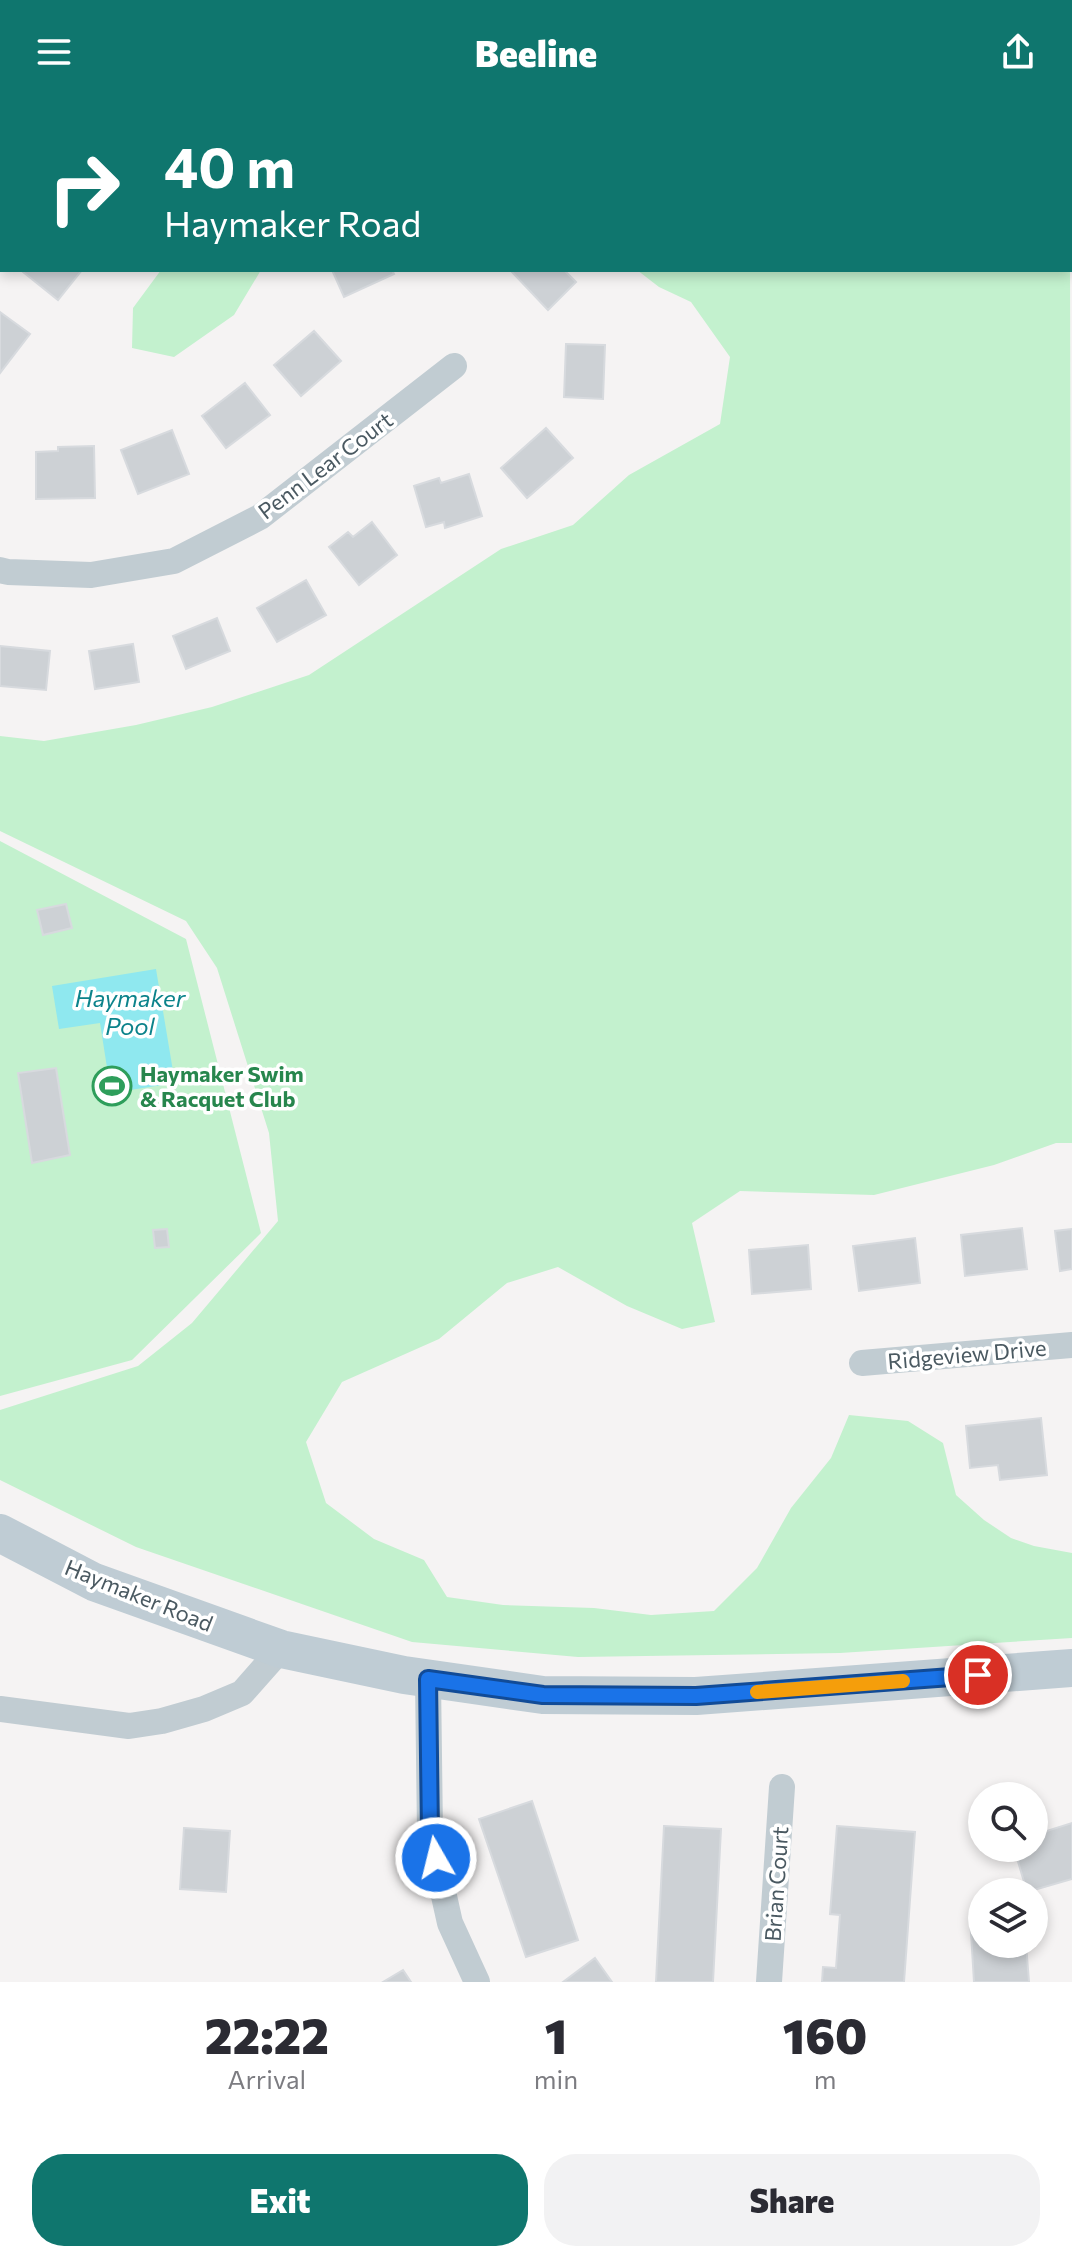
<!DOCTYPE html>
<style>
:root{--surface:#fff;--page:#f2f2f3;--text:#2b2b33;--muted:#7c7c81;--accent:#0f766e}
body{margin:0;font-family:Commissioner,sans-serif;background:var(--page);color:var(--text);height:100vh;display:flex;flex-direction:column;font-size:30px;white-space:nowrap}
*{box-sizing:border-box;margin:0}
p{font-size:26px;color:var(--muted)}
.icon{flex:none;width:44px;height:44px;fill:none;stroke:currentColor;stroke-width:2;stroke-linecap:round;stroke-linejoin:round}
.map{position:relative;height:1878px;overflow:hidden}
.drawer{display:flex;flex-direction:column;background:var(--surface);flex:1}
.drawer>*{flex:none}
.guide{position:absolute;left:0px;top:0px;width:1072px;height:168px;box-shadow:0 4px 12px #0003;background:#0f766e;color:#fff;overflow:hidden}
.tools{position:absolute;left:968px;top:1678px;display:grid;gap:16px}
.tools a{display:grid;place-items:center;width:80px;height:80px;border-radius:50%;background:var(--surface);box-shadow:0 4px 12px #0003;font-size:40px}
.pin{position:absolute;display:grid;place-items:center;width:68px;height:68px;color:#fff;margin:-34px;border:4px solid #fff;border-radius:50%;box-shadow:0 2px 8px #0007}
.me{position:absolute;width:88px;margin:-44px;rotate:352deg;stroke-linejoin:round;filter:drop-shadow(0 0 6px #0008)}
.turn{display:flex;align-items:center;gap:28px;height:168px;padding:0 32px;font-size:36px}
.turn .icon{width:104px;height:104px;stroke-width:2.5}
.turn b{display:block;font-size:56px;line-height:68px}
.eta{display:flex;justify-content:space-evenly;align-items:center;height:136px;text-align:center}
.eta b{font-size:48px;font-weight:800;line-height:56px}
.cta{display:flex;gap:16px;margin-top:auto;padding:16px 32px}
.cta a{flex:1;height:92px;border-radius:32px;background:var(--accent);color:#fff;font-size:32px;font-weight:800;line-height:92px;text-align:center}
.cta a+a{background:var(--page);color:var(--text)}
header{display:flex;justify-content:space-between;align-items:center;height:104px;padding:0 32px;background:var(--accent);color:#fff;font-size:36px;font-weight:800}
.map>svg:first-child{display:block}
</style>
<header><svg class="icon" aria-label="menu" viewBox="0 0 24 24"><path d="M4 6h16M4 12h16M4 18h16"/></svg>Beeline<svg class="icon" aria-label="share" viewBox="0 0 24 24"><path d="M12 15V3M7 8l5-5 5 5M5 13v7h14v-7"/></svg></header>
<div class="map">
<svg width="1072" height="1878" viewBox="0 0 1072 1878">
<rect width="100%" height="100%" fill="#f5f3f3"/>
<!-- green -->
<path fill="#c3f1ce" d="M1070,152L1072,1039H1056L994,1061L874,1091L740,1087L692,1119L715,1218L682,1225L627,1202L558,1163L507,1179L439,1235L342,1278L306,1338L326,1399L374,1435L424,1456L447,1493L503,1501L594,1504L651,1511L714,1507L757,1464L791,1404L831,1354L849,1311L908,1317L943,1339L956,1391L984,1416L1011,1434L1034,1442L1072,1449V1534L840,1549L578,1553L412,1538L136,1443L0,1376V1306L138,1262L192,1219L278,1117L269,1029L217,864L186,817L0,727V632L44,637L136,621L212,603L309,571L501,445L573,421L629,371L720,320L730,253L691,198L659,183L637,166H1070Z
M161,166H261L234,211L174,253L132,244L133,204Z
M0,737L186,835L261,1129L132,1256L0,1292Z"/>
<!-- water -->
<path fill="#8fe8ef" d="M156,865L175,979L111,989L100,919L59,925L52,882Z"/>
<!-- building -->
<path fill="#cdd1d5" stroke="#d7dade" stroke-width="2" d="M24,166H82L58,196L23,168Z
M332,166H392L394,170L344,193Z
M510,166H564L576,178L548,206Z
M0,208L30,230L0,269Z
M314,227L341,257L301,292L274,261Z
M566,240L605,241L603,295L564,293Z
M245,279L270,311L226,344L202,312Z
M546,324L573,354L527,394L501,364Z
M172,326L189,370L138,390L121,346Z
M94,342L95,394L36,395V348L58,347V343Z
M469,370L482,412L445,424L444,418L426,423L414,382L439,374L441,379Z
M372,418L397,451L359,481L329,443L348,428L353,433Z
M306,476L326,511L277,538L257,504Z
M217,514L230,547L186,565L173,532Z
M133,540L139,578L95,585L89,547Z
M0,542L50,547L46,586L0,582Z
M66,800L72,824L43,831L37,806Z
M56,964L70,1051L32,1059L18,969Z
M1022,1124L1027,1165L965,1172L961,1131Z
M167,1125L169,1143L155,1144L153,1126Z
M1072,1125V1165L1060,1167L1055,1127Z
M915,1134L920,1179L859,1187L853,1142Z
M808,1141L811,1185L752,1190L749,1146Z
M1041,1314L1047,1371L1000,1376L998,1361L970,1364L966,1322Z
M532,1697L578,1836L526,1853L479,1715Z
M1072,1719V1775L1027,1788L1014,1744H1034V1731Z
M664,1722L721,1725L713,1878H656Z
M837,1722L915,1728L904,1878H822L823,1863L836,1864L840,1811L830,1810Z
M184,1724L230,1727L226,1788L180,1785Z
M970,1813H982V1840H1026L1029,1878H974Z
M595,1854L612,1878H563Z
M403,1866L411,1878H383Z"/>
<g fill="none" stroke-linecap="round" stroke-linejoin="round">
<!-- minor -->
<path stroke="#c1ccd2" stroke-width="26" d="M57,2L58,0
M0,76L2,74
M0,466L8,468L91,471L174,457L260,413L454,262
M862,1259L1072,1241
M428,1575L430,1729L450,1819L477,1878
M0,1605L129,1622L162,1617L204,1605L242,1589L281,1545
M769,1878L782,1683"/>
<!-- secondary -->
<path stroke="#bfccd4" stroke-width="38" d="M0,1429L94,1478L281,1545L404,1571L543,1591L696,1592L1072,1564"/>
</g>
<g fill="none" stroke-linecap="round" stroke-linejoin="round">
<defs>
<path id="route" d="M436,1754L430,1729L428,1575L543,1591L696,1592L978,1571"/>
</defs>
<!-- route casing -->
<use href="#route" stroke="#114b97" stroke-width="20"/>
<!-- route -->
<use href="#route" stroke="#1a73e8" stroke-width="14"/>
<!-- slow -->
<path stroke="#f59e0b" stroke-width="14" d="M757,1588L903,1577"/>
</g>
<!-- icons -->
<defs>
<symbol id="stadium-ring" viewBox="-11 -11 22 22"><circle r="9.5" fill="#fff" stroke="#2e9e5b" stroke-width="1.5"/><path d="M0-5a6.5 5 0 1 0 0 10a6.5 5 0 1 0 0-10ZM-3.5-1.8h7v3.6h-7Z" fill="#2e9e5b"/></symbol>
</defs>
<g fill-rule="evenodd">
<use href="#stadium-ring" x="90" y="960" width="44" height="44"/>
</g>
<g text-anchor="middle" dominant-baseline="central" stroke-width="7" stroke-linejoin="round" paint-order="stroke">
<!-- street labels -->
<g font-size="22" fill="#4a5961" stroke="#fff">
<text transform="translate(325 361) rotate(-37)">Penn Lear Court</text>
<text transform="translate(967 1250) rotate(-5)">Ridgeview Drive</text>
<text transform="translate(139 1491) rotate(22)">Haymaker Road</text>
<text transform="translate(776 1780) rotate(-86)">Brian Court</text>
</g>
<!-- leisure labels -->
<g font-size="22" font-weight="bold" fill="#27864d" stroke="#fff" text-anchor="start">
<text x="140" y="969">Haymaker Swim<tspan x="140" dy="25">&amp; Racquet Club</tspan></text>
</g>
<!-- water labels -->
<g font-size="24" font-style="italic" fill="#0c838b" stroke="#fff">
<text x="130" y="893">Haymaker<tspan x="130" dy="28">Pool</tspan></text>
</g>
</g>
</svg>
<div class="tools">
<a><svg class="icon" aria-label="search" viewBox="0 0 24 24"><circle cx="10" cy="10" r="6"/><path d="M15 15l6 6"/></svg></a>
<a><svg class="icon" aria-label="layers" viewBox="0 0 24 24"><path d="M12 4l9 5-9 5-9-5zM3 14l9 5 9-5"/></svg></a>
</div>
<div class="pin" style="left:978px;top:1571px;background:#d93025"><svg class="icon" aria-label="arrive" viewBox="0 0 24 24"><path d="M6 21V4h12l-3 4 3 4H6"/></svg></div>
<svg class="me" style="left:436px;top:1754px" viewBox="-20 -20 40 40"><circle r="17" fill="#1a73e8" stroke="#fff" stroke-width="3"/><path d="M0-11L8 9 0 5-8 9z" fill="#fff"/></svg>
<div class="guide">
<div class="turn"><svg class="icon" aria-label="right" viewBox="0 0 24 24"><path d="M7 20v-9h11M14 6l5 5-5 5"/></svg><div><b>40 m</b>Haymaker Road</div></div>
</div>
</div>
<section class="drawer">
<div class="eta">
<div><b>22:22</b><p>Arrival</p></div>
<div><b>1</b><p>min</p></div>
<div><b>160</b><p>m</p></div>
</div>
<div class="cta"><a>Exit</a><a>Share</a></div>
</section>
